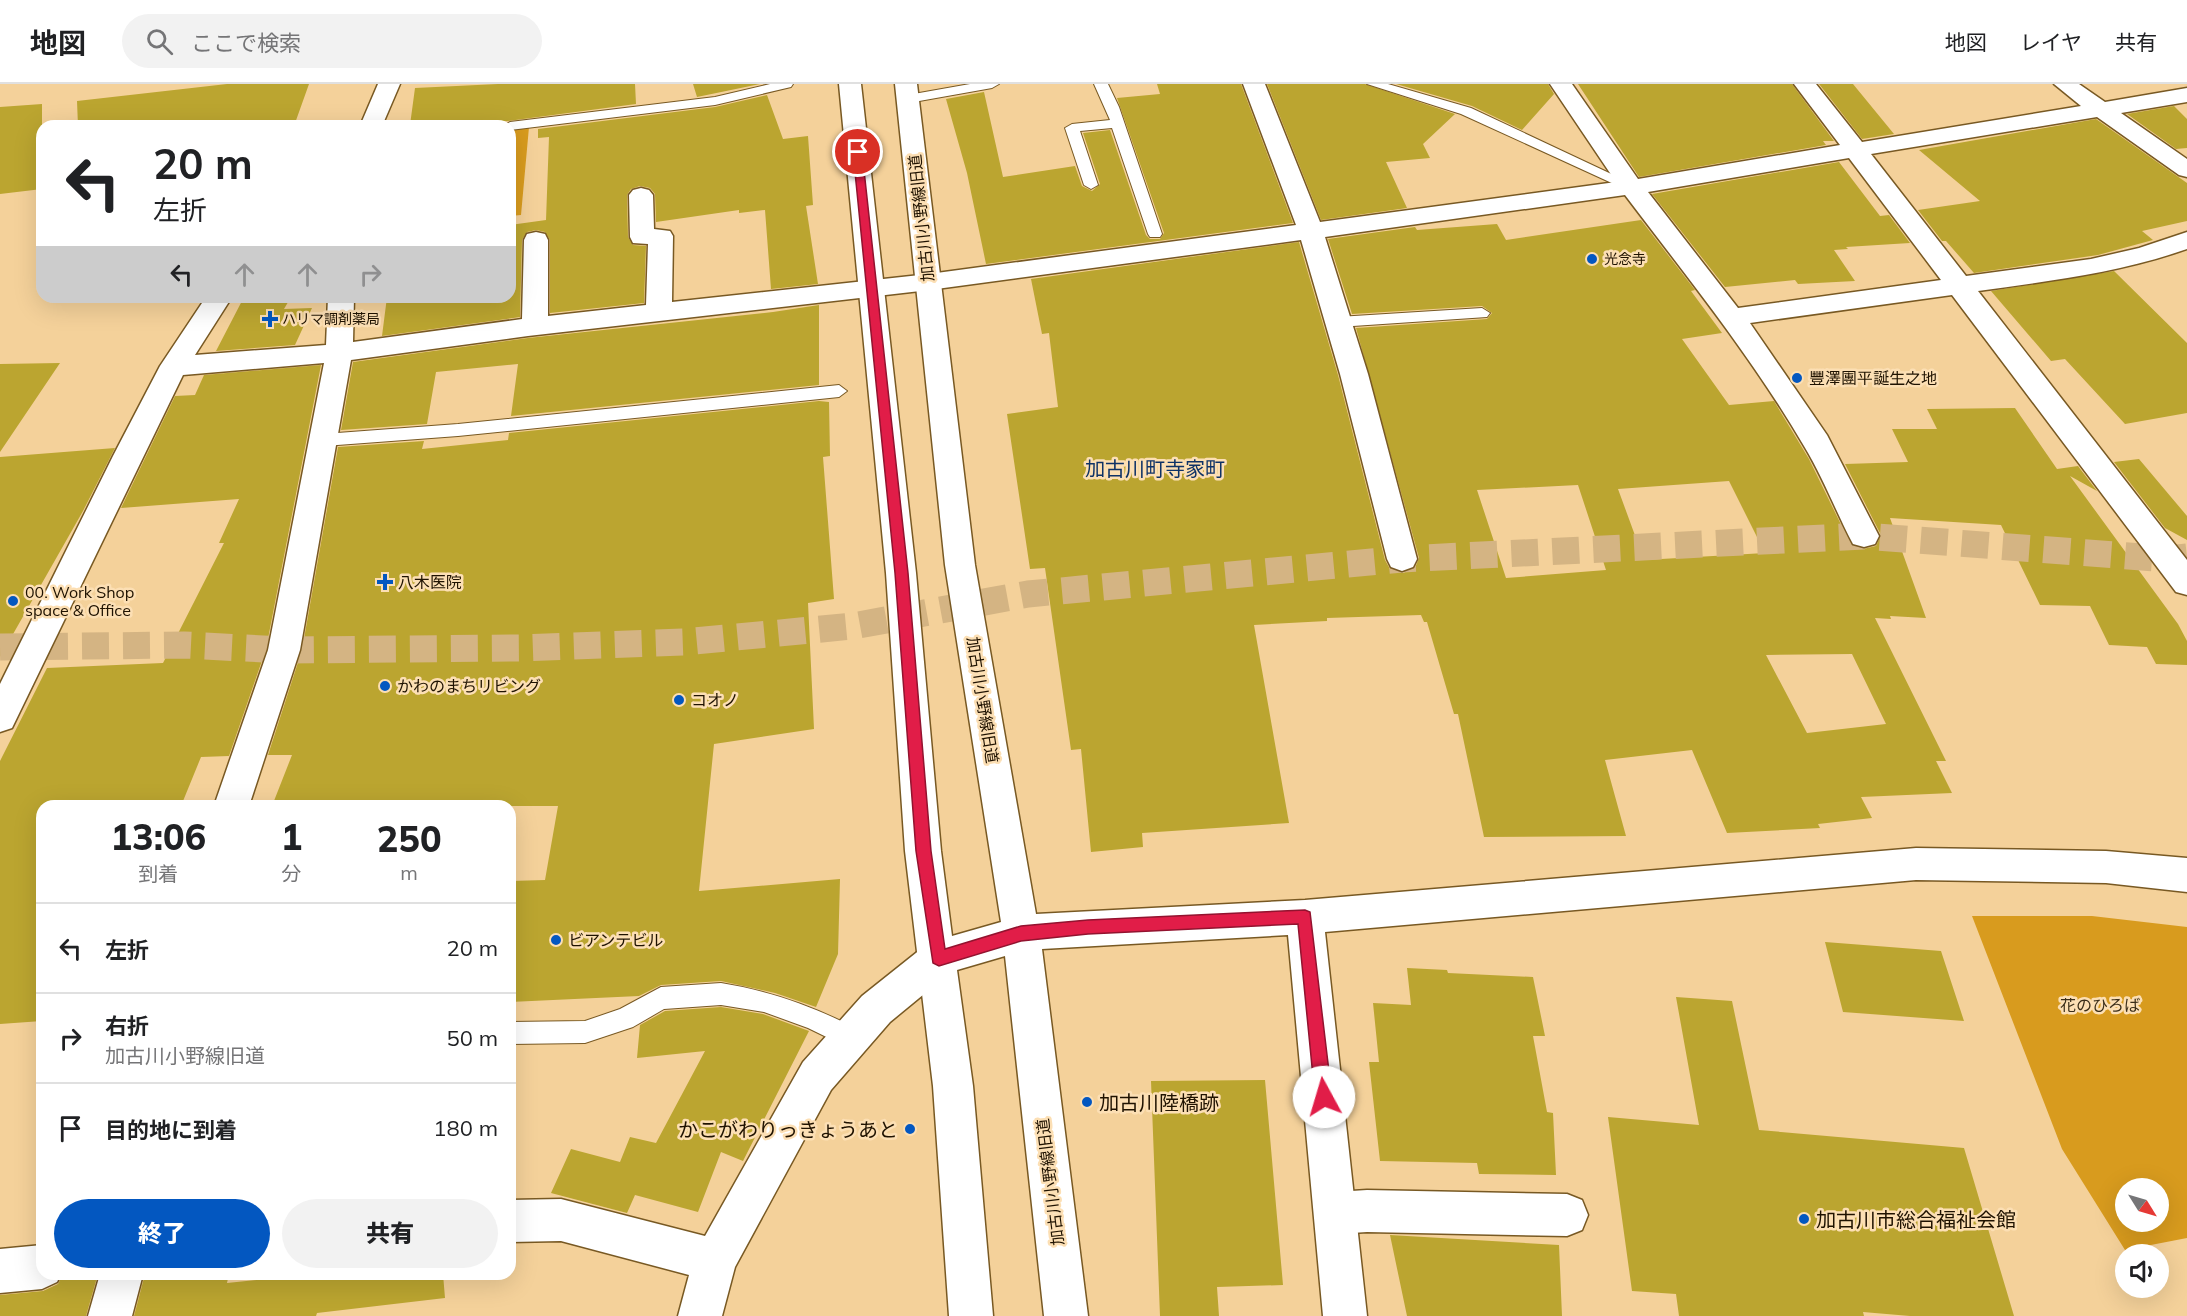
<!DOCTYPE html>
<html lang="ja">
<meta charset="utf-8">
<style>
:root{--surface:#fff;--page:#f2f2f2;--text:#202124;--muted:#757577;--line:#e0e0e0;--accent:#0357c0}
body{margin:0;font-family:Mulish,"Noto Sans JP",sans-serif;background:var(--page);color:var(--text);height:100vh;display:flex;flex-direction:column;font-size:22px;white-space:nowrap}
*{box-sizing:border-box;margin:0}
p{font-size:20px;color:var(--muted)}
.icon{flex:none;width:33px;height:33px;fill:none;stroke:currentColor;stroke-width:2;stroke-linecap:round;stroke-linejoin:round}
.map{position:relative;flex:1;overflow:hidden}
.panel{position:absolute;left:36px;top:716px;width:480px;height:480px;display:flex;flex-direction:column;background:var(--surface);border-radius:18px;box-shadow:0 6px 24px #0002}
.panel>*{flex:none}
.hud{position:absolute;left:36px;top:36px;width:480px;height:183px;border-radius:18px;box-shadow:0 6px 24px #0002;background:#fff;color:var(--text);overflow:hidden}
.needle{width:39px;rotate:127deg}
.tools{position:absolute;left:2115px;top:1094px;display:grid;gap:12px}
.tools a{display:grid;place-items:center;width:54px;height:54px;border-radius:50%;background:var(--surface);box-shadow:0 6px 24px #0002;font-size:30px}
.pin{position:absolute;display:grid;place-items:center;width:51px;height:51px;color:#fff;margin:-26px;border:3px solid #fff;border-radius:50%;box-shadow:0 2px 6px #0007}
.me{position:absolute;width:66px;margin:-33px;rotate:354deg;stroke-linejoin:round;filter:drop-shadow(0 0 4px #0008)}
.turn{display:flex;align-items:center;gap:21px;height:126px;padding:0 18px;font-size:27px}
.turn .icon{width:78px;height:78px;stroke-width:2.5}
.turn b{display:block;font-size:42px;line-height:51px}
.lanes{display:flex;align-items:center;height:57px;padding:0 18px;background:#0003;justify-content:center;gap:30px;direction:ltr}
.lanes .off{opacity:.35}
.eta{display:flex;justify-content:space-evenly;align-items:center;height:102px;text-align:center}
.eta b{font-size:36px;font-weight:800;line-height:42px}
.action{display:flex;gap:12px;margin-top:auto;padding:12px 18px}
.action a{flex:1;height:69px;border-radius:36px;background:var(--accent);color:#fff;font-size:24px;font-weight:800;line-height:69px;text-align:center}
.action a+a{background:var(--page);color:var(--text)}
ul{padding:0;list-style:none}
li{display:flex;align-items:center;gap:18px;height:90px;padding:0 18px;border-top:2px solid var(--line)}
li div{flex:1}
li b{display:block;font-size:22px}
li em{font-style:normal}
header{display:flex;align-items:center;gap:36px;box-sizing:border-box;height:84px;padding:0 30px;background:var(--surface);border-bottom:2px solid var(--line)}
header strong{font-size:28px}
nav{display:flex;gap:33px;margin-inline-start:auto;font-size:21px}
.search{width:420px;height:54px;background:var(--page);display:flex;align-items:center;gap:15px;box-sizing:border-box;padding:0 21px;border-radius:33px;color:var(--muted);font-size:22px}
.map>svg:first-child{display:block}
</style>
<header>
<strong>地図</strong>
<div class="search"><svg class="icon" aria-label="search" viewBox="0 0 24 24"><circle cx="10" cy="10" r="6"/><path d="M15 15l6 6"/></svg>ここで検索</div>
<nav><a>地図</a><a>レイヤ</a><a>共有</a></nav>
</header>
<div class="map">
<svg width="2187" height="1232" viewBox="0 0 2187 1232">
<rect width="100%" height="100%" fill="#f4d19a"/>
<!-- green -->
<path fill="#d89b1e" fill-rule="evenodd" d="M529,43L521,131L510,132V45Z
M1972,832H2092L2187,843V1154L2125,1166L2062,1065ZM2126,1104H2158V1137H2126Z"/>
<!-- building -->
<path fill="#bba530" fill-rule="evenodd" d="M227,0H309L294,42H78L77,17Z
M498,0H635L636,20L508,37L410,41L415,4Z
M693,0H760L697,13Z
M1157,0H1241L1293,139L986,180L967,89L946,15L984,8L1003,93L1075,82L1082,102L1092,107L1100,100L1083,49L1110,46L1146,151L1150,155H1160L1164,149L1117,14L1160,10Z
M1267,0H1365L1455,30L1423,60L1430,74L1386,78L1407,124L1321,136Z
M1396,0H1548L1554,10L1522,46L1472,22Z
M1578,0H1792L1834,57H1823L1826,61L1639,93Z
M1819,0H1853L1894,50L1862,55Z
M767,11L783,55L808,52L813,121L806,122L818,200L771,205L765,126L739,129V126L656,138L655,110L650,104L640,102L631,105L627,111L628,153L633,161L646,162L644,219L550,229V156L545,148L536,146L527,148L522,156L520,233L382,252L387,213H510V141L546,136L549,53L538,54V45L715,23Z
M42,20V105L0,110V23Z
M2174,22L2187,35V64L2176,65L2127,30Z
M2096,35L2187,99V137L2142,147L2153,156L2098,171L1974,189L1946,157H1942L1918,126L1980,117L1919,66Z
M1839,78L1880,132L1889,131L1910,159L1846,163L1848,165L1834,166L1855,197L1798,200L1795,196L1725,203L1652,110Z
M1641,136L1695,206L1691,207L1722,249L1682,255L1729,321L1774,317L1809,375L1851,461L1863,465L1876,462L1881,451L1845,380L1908,378L1892,345H1937L1927,325L2015,324L2057,385L2078,382L2097,407L2070,392L2178,540L2187,557V581L2156,580L2147,563L2109,561L2090,522L2040,521L2001,441L1890,434L1926,534L1890,532L1891,535L1875,534L1946,677H1936L1952,709L1861,713L1872,734L1818,740L1820,744L1727,749L1692,666L1605,676L1626,752L1484,753L1458,630H1454L1427,538H1424L1421,531L1327,534V537L1254,541L1289,739L1142,749L1143,763L1091,768L1081,665L1071,666L1045,484L1030,485L1007,330L1058,323L1049,249L1042,250L1031,195L1299,158L1338,291L1385,476L1390,485L1403,489L1415,484L1419,474L1356,244L1487,235L1492,229L1482,222L1352,230L1328,155L1415,143L1417,146L1497,140L1506,156ZM1729,397L1765,469L1644,476L1618,405ZM1578,401L1606,486L1506,494L1477,406ZM1852,570L1886,640L1807,649L1766,571Z
M2114,187L2187,259V329L2125,340L2065,275L2051,277L1991,207Z
M244,213H291L284,225L312,224L295,261L216,267Z
M819,221V301L511,332L518,280L436,288L427,340L341,346L353,278L528,254L773,228Z
M60,279L0,368V280Z
M321,281L266,565L229,672L201,673L181,722H42V937L0,940V677L47,584L163,579L224,459H219L239,415L121,424L175,312L195,311L204,291Z
M819,317L829,318L830,372L823,373L834,515L808,519L814,645L714,660L699,807L840,795L838,870L816,923L775,909L721,897L661,901L639,912L510,918V797L545,796L558,722H272L292,671H268L302,566L338,363L424,357L422,365L508,356L509,349Z
M115,364L83,427L0,573V373Z
M2139,375L2187,432V456L2165,444L2114,378Z
M1825,858L1941,867L1964,937L1843,928Z
M1407,884L1447,886L1448,889L1533,893L1545,952H1533L1547,1028L1553,1029L1556,1091L1479,1090L1477,1079L1380,1077L1369,978H1379L1373,919L1411,921Z
M1676,913L1732,917L1759,1046L1964,1064L2014,1232H1910L1863,1228L1864,1232H1679L1676,1210L1632,1207L1608,1033L1699,1041Z
M721,923L763,930L809,947L743,1077L721,1068L698,1128L635,1111L627,1129L551,1109L571,1065L620,1078L630,1053L656,1059L705,967L637,974L640,941L665,927Z
M1265,996L1283,1201L1217,1203L1219,1232H1160L1151,997Z
M1390,1151L1559,1161L1562,1232H1407Z
M63,1190H98L86,1232H0V1211L43,1207L58,1200Z
M145,1190H229L227,1199L312,1190H443L445,1214L317,1229L316,1232H134Z"/>
<g fill="none" stroke-linecap="round" stroke-linejoin="round">
<!-- pedestrian-tunnel -->
<path stroke="#d4b483" stroke-width="27" stroke-dasharray="27 14" stroke-linecap="butt" d="M0,563L184,561L284,566L519,564L684,558L853,542L1028,510L1402,475L1864,452L2169,475L2187,473"/>
<defs>
<path id="service" d="M770,0H793L791,3L715,21L510,46V42H503L510,38L715,13Z
M970,0H999L992,4L908,19L901,15L908,11Z
M1094,0H1108L1119,23L1162,150L1160,153H1150L1148,150L1112,44L1080,47L1098,101L1091,105L1084,101L1065,44L1072,40L1110,36Z
M1367,0H1388L1471,24L1639,103L1637,106H1627L1461,30Z
M1482,224L1490,229L1487,233L1338,243L1330,238L1338,233Z
M839,301L847,307L839,313L458,352L324,362L316,356L324,350L458,340Z
M721,899C770,907 813,922 857,945L861,953L857,961L849,964L808,944L764,928L721,921L664,925L633,943L585,959L510,960V938L585,937L620,925L661,903Z"/>
<path id="minor" d="M378,0H400L382,42H360Z
M1243,0H1265L1320,138L1616,98L1550,0H1572L1638,95L1840,61L1794,0H1816L1862,58L2081,22L2054,0H2079L2105,18L2187,4V18L2121,29L2187,75V93L2179,91L2097,33L1871,70L1966,192L2091,175L2139,164L2187,148V165C2119,189 2049,197 1978,207L2187,476V511L2176,508L1952,211L1750,239L1827,351L1879,452L1875,460L1864,463L1853,460C1836,428 1823,393 1804,362C1752,273 1687,193 1625,111L1325,153L1368,290L1417,475L1413,483L1402,487L1391,483L1387,475L1340,290L1301,156L929,206L528,252L351,276L300,566L249,722H214L268,566L324,279L183,291L12,644L0,648V600L113,372L160,282L206,213H232L195,271L326,261L328,213H354L353,258L522,235L524,156L527,150L536,148L545,150L548,156V232L646,221L648,160L633,159L630,153L629,111L633,106L641,104L649,106L653,111L654,145L670,147L673,152L672,218L929,190L1296,141ZM1849,74L1941,196L1738,224L1648,108Z
M939,856L952,861L958,874L952,887L890,938L831,1006L735,1183L722,1232H678L689,1191L561,1157L510,1158V1116L561,1115L705,1152L803,978L862,912L926,861Z
M1367,1106L1567,1110L1582,1116L1588,1131L1582,1146L1567,1152L1367,1148L1336,1150L1321,1144L1315,1129L1321,1114L1336,1108Z
M42,1161V1190H61L57,1198L42,1205L0,1209V1165Z
M100,1190H143L132,1232H88Z"/>
<path id="tertiary" d="M839,0H861L916,489L941,767L952,852L1001,838L945,481L895,0H917L975,481L1036,830L1305,816L1916,764L2106,767L2187,774V808L2106,799L1916,796L1325,848L1367,1232H1323L1288,851L1042,865L1088,1232H1044L1005,872L957,886L973,1002L993,1232H949L933,1002L905,767L886,489Z"/>
</defs>
<!-- service casing -->
<use href="#service" stroke="#785923" stroke-width="2"/>
<!-- minor casing -->
<use href="#minor" stroke="#785923" stroke-width="3"/>
<!-- tertiary casing -->
<use href="#tertiary" stroke="#785923" stroke-width="3"/>
<!-- service -->
<use href="#service" fill="#fff" fill-rule="evenodd"/>
<!-- minor -->
<use href="#minor" fill="#fff" fill-rule="evenodd"/>
<!-- tertiary -->
<use href="#tertiary" fill="#fff" fill-rule="evenodd"/>
</g>
<!-- route -->
<path fill="#e11d48" stroke="#92132f" stroke-width="1.5" d="M858,65L862,68L908,489L931,767L945,865L1021,842L1088,836L1305,826L1310,828L1332,1013L1330,1019L1324,1021L1318,1019L1315,1013L1298,840L1088,850L1021,857L939,882L933,879L916,767L895,489L853,68Z"/>
<!-- markers -->
<g fill="#0357c0" stroke="#fcdfb4" stroke-width="2">
<circle cx="1592" cy="175" r="6"/>
<path d="M267 226h6v6h6v6h-6v6h-6v-6h-6v-6h6z"/>
<circle cx="1797" cy="294" r="6"/>
<path d="M382 489h6v6h6v6h-6v6h-6v-6h-6v-6h6z"/>
<circle cx="13" cy="517" r="6"/>
<circle cx="385" cy="602" r="6"/>
<circle cx="679" cy="616" r="6"/>
<circle cx="556" cy="856" r="6"/>
<circle cx="1087" cy="1018" r="6"/>
<circle cx="910" cy="1045" r="6"/>
<circle cx="1804" cy="1135" r="6"/>
</g>
<g text-anchor="middle" dominant-baseline="central" stroke-width="5" stroke-linejoin="round" paint-order="stroke">
<!-- far-poi labels -->
<g font-size="14" fill="#1f1200" stroke="#fcdfb4" text-anchor="start">
<text x="1604" y="175">光念寺</text>
<text x="282" y="235">ハリマ調剤薬局</text>
</g>
<!-- street labels -->
<g font-size="16" fill="#1f1200" stroke="#fcdfb4">
<text transform="translate(921 134) rotate(-96)">加古川小野線旧道</text>
<text transform="translate(983 616) rotate(81)">加古川小野線旧道</text>
<text transform="translate(1050 1098) rotate(-97)">加古川小野線旧道</text>
</g>
<!-- poi labels -->
<g font-size="16" fill="#1f1200" stroke="#fcdfb4" text-anchor="start">
<text x="1809" y="294">豐澤團平誕生之地</text>
<text x="398" y="498">八木医院</text>
<text x="25" y="508">00. Work Shop<tspan x="25" dy="18">space &amp; Office</tspan></text>
<text x="397" y="602">かわのまちリビング</text>
<text x="691" y="616">コオノ</text>
<text x="568" y="856">ビアンテビル</text>
</g>
<!-- park labels -->
<g font-size="16" fill="#3b2e19" stroke="#fcdfb4">
<text x="2100" y="921">花のひろば</text>
</g>
<!-- quarter labels -->
<g font-size="20" fill="#0e3266" stroke="#fcdfb4">
<text x="1155" y="384">加古川町寺家町</text>
</g>
<!-- near-poi labels -->
<g font-size="20" fill="#1f1200" stroke="#fcdfb4" text-anchor="start">
<text x="1099" y="1018">加古川陸橋跡</text>
<text x="898" y="1045" text-anchor="end">かこがわりっきょうあと</text>
<text x="1816" y="1135">加古川市総合福祉会館</text>
</g>
</g>
</svg>
<div class="tools">
<a><svg class="needle" viewBox="-14 -14 28 28"><path d="M0-13l5 13h-10z" fill="#e53935"/><path d="M0 13l5-13h-10z" fill="#757577"/></svg></a>
<a><svg class="icon" aria-label="sound" viewBox="0 0 24 24"><path d="M4 9h4l5-4v14l-5-4H4zM17 9q2 3 0 6"/></svg></a>
</div>
<div class="pin" style="left:858px;top:68px;background:#d93025"><svg class="icon" aria-label="arrive" viewBox="0 0 24 24"><path d="M6 21V4h12l-3 4 3 4H6"/></svg></div>
<svg class="me" style="left:1324px;top:1013px" viewBox="-20 -20 40 40"><circle r="19" fill="#fff"/><path d="M0-13L10 11 0 6-10 11z" fill="#e11d48"/></svg>
<div class="hud">
<div class="turn"><svg class="icon" aria-label="left" viewBox="0 0 24 24"><path d="M17 20v-9H6M10 6l-5 5 5 5"/></svg><div><b>20 m</b>左折</div></div>
<div class="lanes"><svg class="icon" aria-label="left" viewBox="0 0 24 24"><path d="M17 20v-9H6M10 6l-5 5 5 5"/></svg><svg class="icon off" aria-label="ahead" viewBox="0 0 24 24"><path d="M12 20V5M6 11l6-6 6 6"/></svg><svg class="icon off" aria-label="ahead" viewBox="0 0 24 24"><path d="M12 20V5M6 11l6-6 6 6"/></svg><svg class="icon off" aria-label="right" viewBox="0 0 24 24"><path d="M7 20v-9h11M14 6l5 5-5 5"/></svg></div>
</div>
<section class="panel">
<div class="eta">
<div><b>13:06</b><p>到着</p></div>
<div><b>1</b><p>分</p></div>
<div><b>250</b><p>m</p></div>
</div>
<ul>
<li><svg class="icon" aria-label="left" viewBox="0 0 24 24"><path d="M17 20v-9H6M10 6l-5 5 5 5"/></svg><div><b>左折</b></div><em>20 m</em></li>
<li><svg class="icon" aria-label="right" viewBox="0 0 24 24"><path d="M7 20v-9h11M14 6l5 5-5 5"/></svg><div><b>右折</b><p>加古川小野線旧道</p></div><em>50 m</em></li>
<li><svg class="icon" aria-label="arrive" viewBox="0 0 24 24"><path d="M6 21V4h12l-3 4 3 4H6"/></svg><div><b>目的地に到着</b></div><em>180 m</em></li>
</ul>
<div class="action"><a>終了</a><a>共有</a></div>
</section>
</div>
